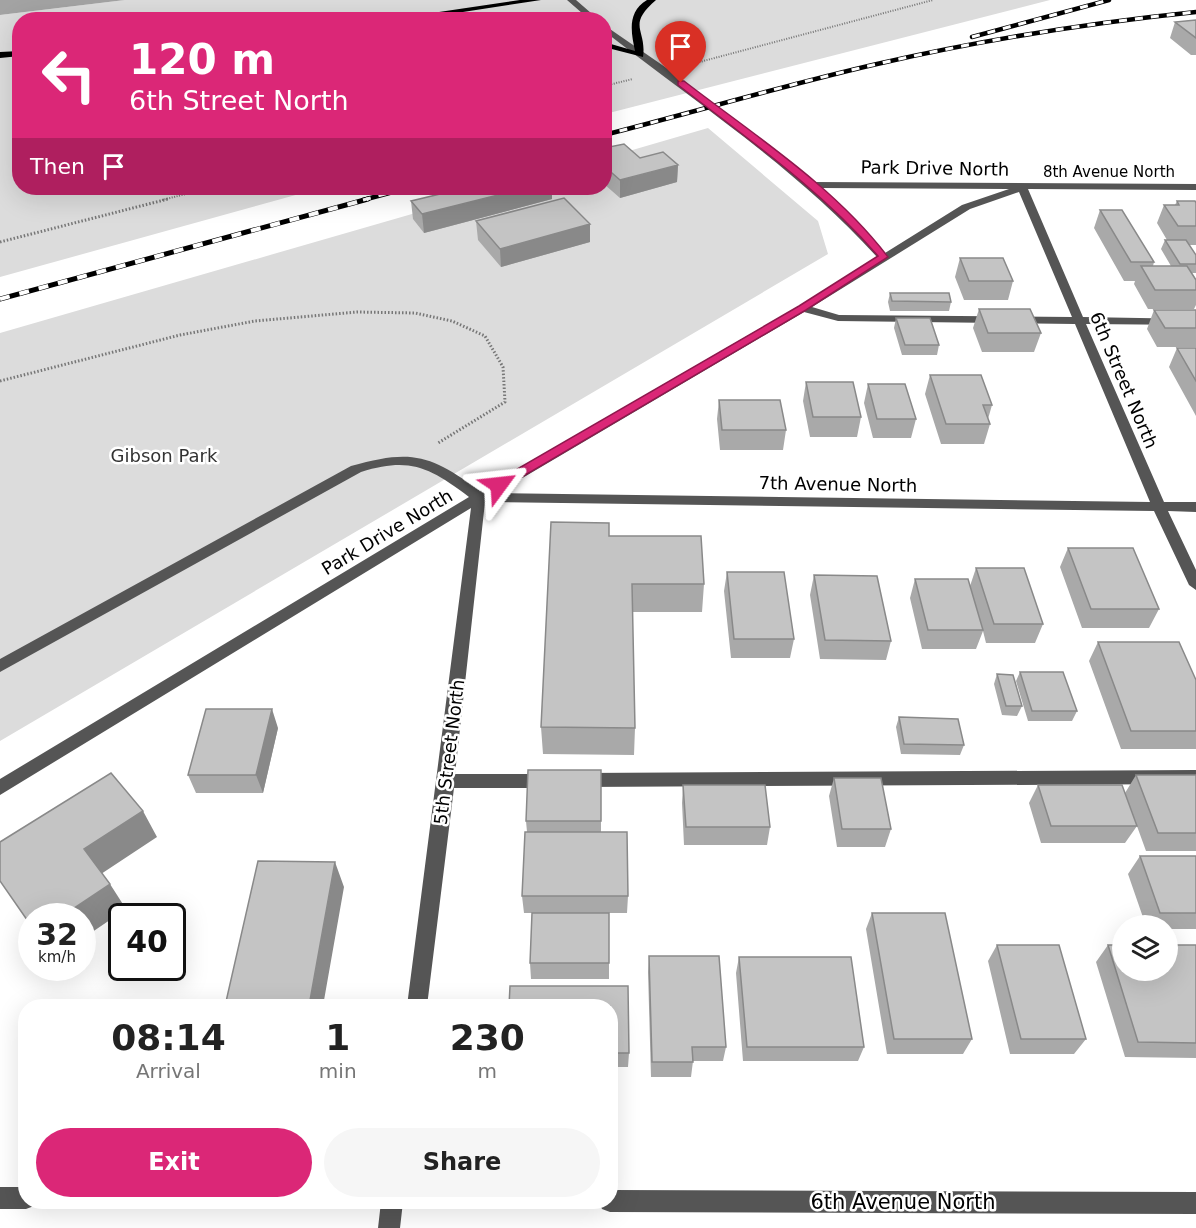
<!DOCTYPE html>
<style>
:root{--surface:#fff;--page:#f6f6f6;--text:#222;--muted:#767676;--accent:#db2777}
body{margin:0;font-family:"DejaVu Sans",sans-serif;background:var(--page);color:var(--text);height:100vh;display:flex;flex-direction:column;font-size:22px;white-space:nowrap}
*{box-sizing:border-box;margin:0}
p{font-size:20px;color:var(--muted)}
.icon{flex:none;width:33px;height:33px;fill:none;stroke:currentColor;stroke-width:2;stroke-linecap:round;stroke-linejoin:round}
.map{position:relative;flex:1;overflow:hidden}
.side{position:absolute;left:18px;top:999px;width:600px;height:210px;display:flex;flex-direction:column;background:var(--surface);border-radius:24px;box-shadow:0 6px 24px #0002}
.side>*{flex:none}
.banner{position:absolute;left:12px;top:12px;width:600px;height:183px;border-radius:24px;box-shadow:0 6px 24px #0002;background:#db2777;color:#fff;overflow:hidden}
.controls{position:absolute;left:1112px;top:915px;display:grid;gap:12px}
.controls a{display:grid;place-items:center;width:66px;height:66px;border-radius:50%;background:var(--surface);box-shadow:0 6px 24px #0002;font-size:30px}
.speed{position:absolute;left:18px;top:903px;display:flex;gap:12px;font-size:30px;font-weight:700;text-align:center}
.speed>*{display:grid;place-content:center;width:78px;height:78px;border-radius:50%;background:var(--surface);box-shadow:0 6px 24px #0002;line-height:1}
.speed small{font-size:15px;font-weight:400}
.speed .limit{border:3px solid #111;border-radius:9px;background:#fff;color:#111}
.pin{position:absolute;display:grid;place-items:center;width:51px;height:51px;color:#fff;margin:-62px -26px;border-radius:50% 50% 50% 0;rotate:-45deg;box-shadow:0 0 6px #0007}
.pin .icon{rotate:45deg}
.me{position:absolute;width:66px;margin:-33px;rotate:60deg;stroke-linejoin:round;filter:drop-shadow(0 0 4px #0008)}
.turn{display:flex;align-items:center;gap:21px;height:126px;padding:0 18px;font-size:27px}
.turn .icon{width:78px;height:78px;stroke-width:2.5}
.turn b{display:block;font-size:42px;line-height:51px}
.then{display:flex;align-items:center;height:57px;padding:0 18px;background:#0003;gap:12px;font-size:22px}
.eta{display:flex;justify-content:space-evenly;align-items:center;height:102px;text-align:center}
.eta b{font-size:36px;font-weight:600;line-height:42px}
.button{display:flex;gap:12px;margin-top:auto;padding:12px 18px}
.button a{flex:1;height:69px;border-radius:36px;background:var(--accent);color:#fff;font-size:24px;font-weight:600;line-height:69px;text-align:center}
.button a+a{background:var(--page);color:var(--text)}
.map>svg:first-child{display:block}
</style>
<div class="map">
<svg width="1196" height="1228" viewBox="0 0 1196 1228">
<rect width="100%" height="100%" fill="#fff"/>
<!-- green -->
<path fill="#dcdcdc" d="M125,0H1050L605,114L604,20H20V188H321L0,277V15Z
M708,128L818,221L828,254L0,741V333L502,188H604L605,158Z"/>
<!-- water -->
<path fill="#a3a3a3" d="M0,0H125L0,15Z"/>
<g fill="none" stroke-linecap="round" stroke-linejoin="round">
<defs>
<path id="major" d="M520,0H541L411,20H385Z
M647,0H656C626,26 647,29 643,57L604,47V42L635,51C631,32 627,12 647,0Z
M20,51V56L0,58V52Z"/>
</defs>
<!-- major casing -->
<use href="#major" stroke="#dbdbdb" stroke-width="2"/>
<!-- path-far1 -->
<path stroke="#777" stroke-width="2" stroke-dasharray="1 1.5" stroke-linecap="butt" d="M692,64L933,0
M604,86L633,79
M162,200L210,188"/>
<!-- path -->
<path stroke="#777" stroke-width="3" stroke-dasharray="1.5 2" stroke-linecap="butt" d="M0,242L168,199
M0,381L180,335L255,321L357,312L415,313L452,321L485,336L503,367L505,402L438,443"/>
<!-- minor -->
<path fill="#555" fill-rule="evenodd" d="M567,0H576L599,20H590Z
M604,25L668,69L813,182L1196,184V190L1028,189L1083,317L1196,319V325L1086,324L1164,502H1196V512L1168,511L1196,570V590L1189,585L1154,511L485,502L455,774H548L554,776L556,781L554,786L548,788H454L427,1006H407L471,508L0,795V779L469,497C429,467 410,457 361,472L0,672V659L351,466C411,449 430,454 480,491L799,306L877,257C796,168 699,105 604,31ZM820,188L1009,189L962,205L885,253ZM1019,192L1072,317L839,315L812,307L970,209ZM804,312L838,321L1075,324L1150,502L497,493Z
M1196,770V784L581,787L575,785L573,780L575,775L581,773Z
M0,1187H26V1202H35L34,1206L26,1209H0Z
M610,1190L1196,1192V1214L610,1212L602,1209L599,1202H610Z
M381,1202H403L400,1228H378Z"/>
<!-- major -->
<use href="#major" fill="#000" fill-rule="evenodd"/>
<defs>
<path id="rail-far1" d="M972,37L1109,0
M604,135C695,112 785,85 877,64C982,40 1089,23 1196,12
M363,200L408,188"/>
<path id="rail" d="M0,299L368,199"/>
</defs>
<!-- rail-far1 casing -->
<use href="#rail-far1" stroke="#000" stroke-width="4.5"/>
<!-- rail casing -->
<use href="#rail" stroke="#000" stroke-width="5"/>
<!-- rail-far1 -->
<use href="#rail-far1" stroke="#fff" stroke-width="3" stroke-dasharray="8" stroke-linecap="butt"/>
<!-- rail -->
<use href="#rail" stroke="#fff" stroke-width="4" stroke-dasharray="10" stroke-linecap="butt"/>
</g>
<!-- wall -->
<path fill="#a9a9a9" d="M1196,20V55H1191L1170,38L1175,22Z
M604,148L640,158L678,165L677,182L620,198L604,184Z
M465,188H552V199L424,233L413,219L411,201Z
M1177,201L1196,203V245H1189L1196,255V273H1192L1196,280V305L1194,309H1148L1134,284L1135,281H1124L1094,228L1100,210L1154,262L1153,266H1171L1161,249L1165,240H1167L1157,223L1164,205H1175Z
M476,221L590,224V242L501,267L478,240Z
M960,258L1013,281L1008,300H964L955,277Z
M890,293L951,302L949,311H890L888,302Z
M979,309L1041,333L1034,352H982L973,328Z
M1154,310H1196V347H1157L1147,329Z
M896,318L939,345L937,355H902L894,328Z
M1177,348H1196V416L1169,367Z
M930,375L992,405L988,419L990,424L984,444H941L925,394Z
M806,382L861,417L857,437H810L803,401Z
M868,384L916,419L911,438H873L864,403Z
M719,400L786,430L783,450H720L717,419Z
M609,536L704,584L702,612H632L635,728L634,755L543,754L541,727Z
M1068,548L1159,609L1149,628H1082L1060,567Z
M976,568L1043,624L1035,643H986L983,631L976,649H922L910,598L915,579L970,586Z
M727,572L794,639L790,658H731L724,591Z
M814,575L891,641L886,660L820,659L810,595Z
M1098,642L1196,680V749H1121L1089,661Z
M1020,672L1077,711L1072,721H1028L1016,681Z
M997,674L1022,706L1017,716L1002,715L994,684Z
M899,717L964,745L960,755L901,754L896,727Z
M278,728L263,793H196L188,775Z
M601,770V832L628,896L627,913H609V979H531L530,963L532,913H524L522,896L527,832L526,821Z
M1136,775H1196V851H1146L1125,793Z
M834,778L891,829L885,847H837L829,796Z
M683,785L770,827L767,845H684L682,803Z
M1038,785L1137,826L1125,843H1041L1029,803Z
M1140,856H1196V929H1167V926H1146L1128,874Z
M872,913L972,1039L963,1054H887L866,929Z
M997,945L1086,1039L1074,1054H1010L988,961Z
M1108,945H1196V1058L1125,1057L1096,962Z
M649,956L726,1047L723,1061H693L691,1077H651L648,972Z
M739,957L864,1047L858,1061H743L736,973Z
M610,1006L629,1053L628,1067H610Z"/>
<!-- shaded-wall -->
<path fill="#898989" d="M678,165L677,182L620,198V180Z
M526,188H552V199L424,233L422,214Z
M590,224V242L501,267L500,249Z
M272,709L278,728L263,793L256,775Z
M143,811L157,837L101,874L84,849Z
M335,862L344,887L323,1006H309Z
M110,884L126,909L82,939V916H62Z"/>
<!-- building -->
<path fill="#c4c4c4" stroke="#898989" stroke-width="1.5" d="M1196,20V38L1175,22Z
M624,144L640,158L663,152L678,165L620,180L604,166V148Z
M465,188H526L422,214L411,201Z
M564,198L590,224L500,249L476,221Z
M1177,201H1195L1196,203V226H1178L1164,205H1179Z
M1100,210H1122L1154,262H1131Z
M1165,240H1186L1196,255V264H1180Z
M960,258H1003L1013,281H969Z
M1141,266H1187L1196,280V290H1155Z
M890,293H949L951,302L892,301Z
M979,309H1030L1041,333H988Z
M1154,310H1196V328H1165Z
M896,318H930L939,345H905Z
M1177,348H1196V381Z
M930,375H981L992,405H983L990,424H946Z
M806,382H853L861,417H813Z
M868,384H905L916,419H877Z
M719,400H780L786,430H722Z
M551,522L609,523V536H701L704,584H632L635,728L541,727Z
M1068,548H1133L1159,609H1091Z
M976,568H1024L1043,624H994Z
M727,572H784L794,639H734Z
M814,575L877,576L891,641L825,640Z
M915,579H968L983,630H928Z
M1098,642H1179L1196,680V731H1131Z
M1020,672H1063L1077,711H1032Z
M997,674L1013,675L1022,706H1006Z
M206,709H272L256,775H188Z
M899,717L958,719L964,745L904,744Z
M528,770H601V821H526Z
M111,773L143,811L84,849L110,884L62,916H32V927L0,881V842Z
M1136,775H1196V833H1158Z
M834,778H881L891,829H842Z
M683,785H765L770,827H686Z
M1038,785H1122L1137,826H1051Z
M525,832H627L628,896H522Z
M1140,856H1196V913H1160Z
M258,861L335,862L309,1006H225Z
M532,913H609V963H530Z
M872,913H945L972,1039H894Z
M997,945H1059L1086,1039H1021Z
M1108,945H1122V970H1167V945H1196V1043L1138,1042Z
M649,956H719L726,1047H692L693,1062H652Z
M739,957H851L864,1047H747Z
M510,986H628L629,1053H610V1006H509Z"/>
<!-- route -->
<path fill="#db2777" stroke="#8e194d" stroke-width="1.5" d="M678,81H684C754,135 834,186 888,257L806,310L503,488H495V482L799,306L878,256C820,189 748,139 678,85Z"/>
<g text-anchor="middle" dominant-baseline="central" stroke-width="5" stroke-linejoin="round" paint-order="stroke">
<!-- far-street labels -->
<g font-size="15" fill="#000" stroke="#fff">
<text x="1109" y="172">8th Avenue North</text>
</g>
<!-- street labels -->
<g font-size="18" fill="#000" stroke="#fff">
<text transform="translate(935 168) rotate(1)">Park Drive North</text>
<text transform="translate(1124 380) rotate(67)">6th Street North</text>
<text transform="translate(838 484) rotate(1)">7th Avenue North</text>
<text transform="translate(387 532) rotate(-31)">Park Drive North</text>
<text transform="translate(449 752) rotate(-83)">5th Street North</text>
</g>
<!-- park labels -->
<g font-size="18" fill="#333" stroke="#fff">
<text x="164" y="455">Gibson Park</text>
</g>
<!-- near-street labels -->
<g font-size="21" fill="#000" stroke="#fff">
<text x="903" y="1202">6th Avenue North</text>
</g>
</g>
</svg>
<div class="controls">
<a><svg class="icon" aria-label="layers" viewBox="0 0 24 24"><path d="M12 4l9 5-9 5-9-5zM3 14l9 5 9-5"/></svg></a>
</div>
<div class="speed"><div>32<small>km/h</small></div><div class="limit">40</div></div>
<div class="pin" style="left:681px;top:83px;background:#d93025"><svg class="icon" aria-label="arrive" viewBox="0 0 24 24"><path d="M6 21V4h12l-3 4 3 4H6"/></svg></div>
<svg class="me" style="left:499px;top:485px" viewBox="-20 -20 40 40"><path d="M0-17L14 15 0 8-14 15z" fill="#db2777" stroke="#fff" stroke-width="4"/></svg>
<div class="banner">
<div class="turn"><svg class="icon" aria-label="left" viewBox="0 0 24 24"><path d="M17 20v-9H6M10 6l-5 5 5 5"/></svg><div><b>120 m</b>6th Street North</div></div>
<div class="then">Then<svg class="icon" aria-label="arrive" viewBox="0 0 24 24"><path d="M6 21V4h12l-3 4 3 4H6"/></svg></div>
</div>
<section class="side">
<div class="eta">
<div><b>08:14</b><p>Arrival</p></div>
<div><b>1</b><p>min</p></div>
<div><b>230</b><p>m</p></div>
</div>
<div class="button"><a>Exit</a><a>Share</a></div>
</section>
</div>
